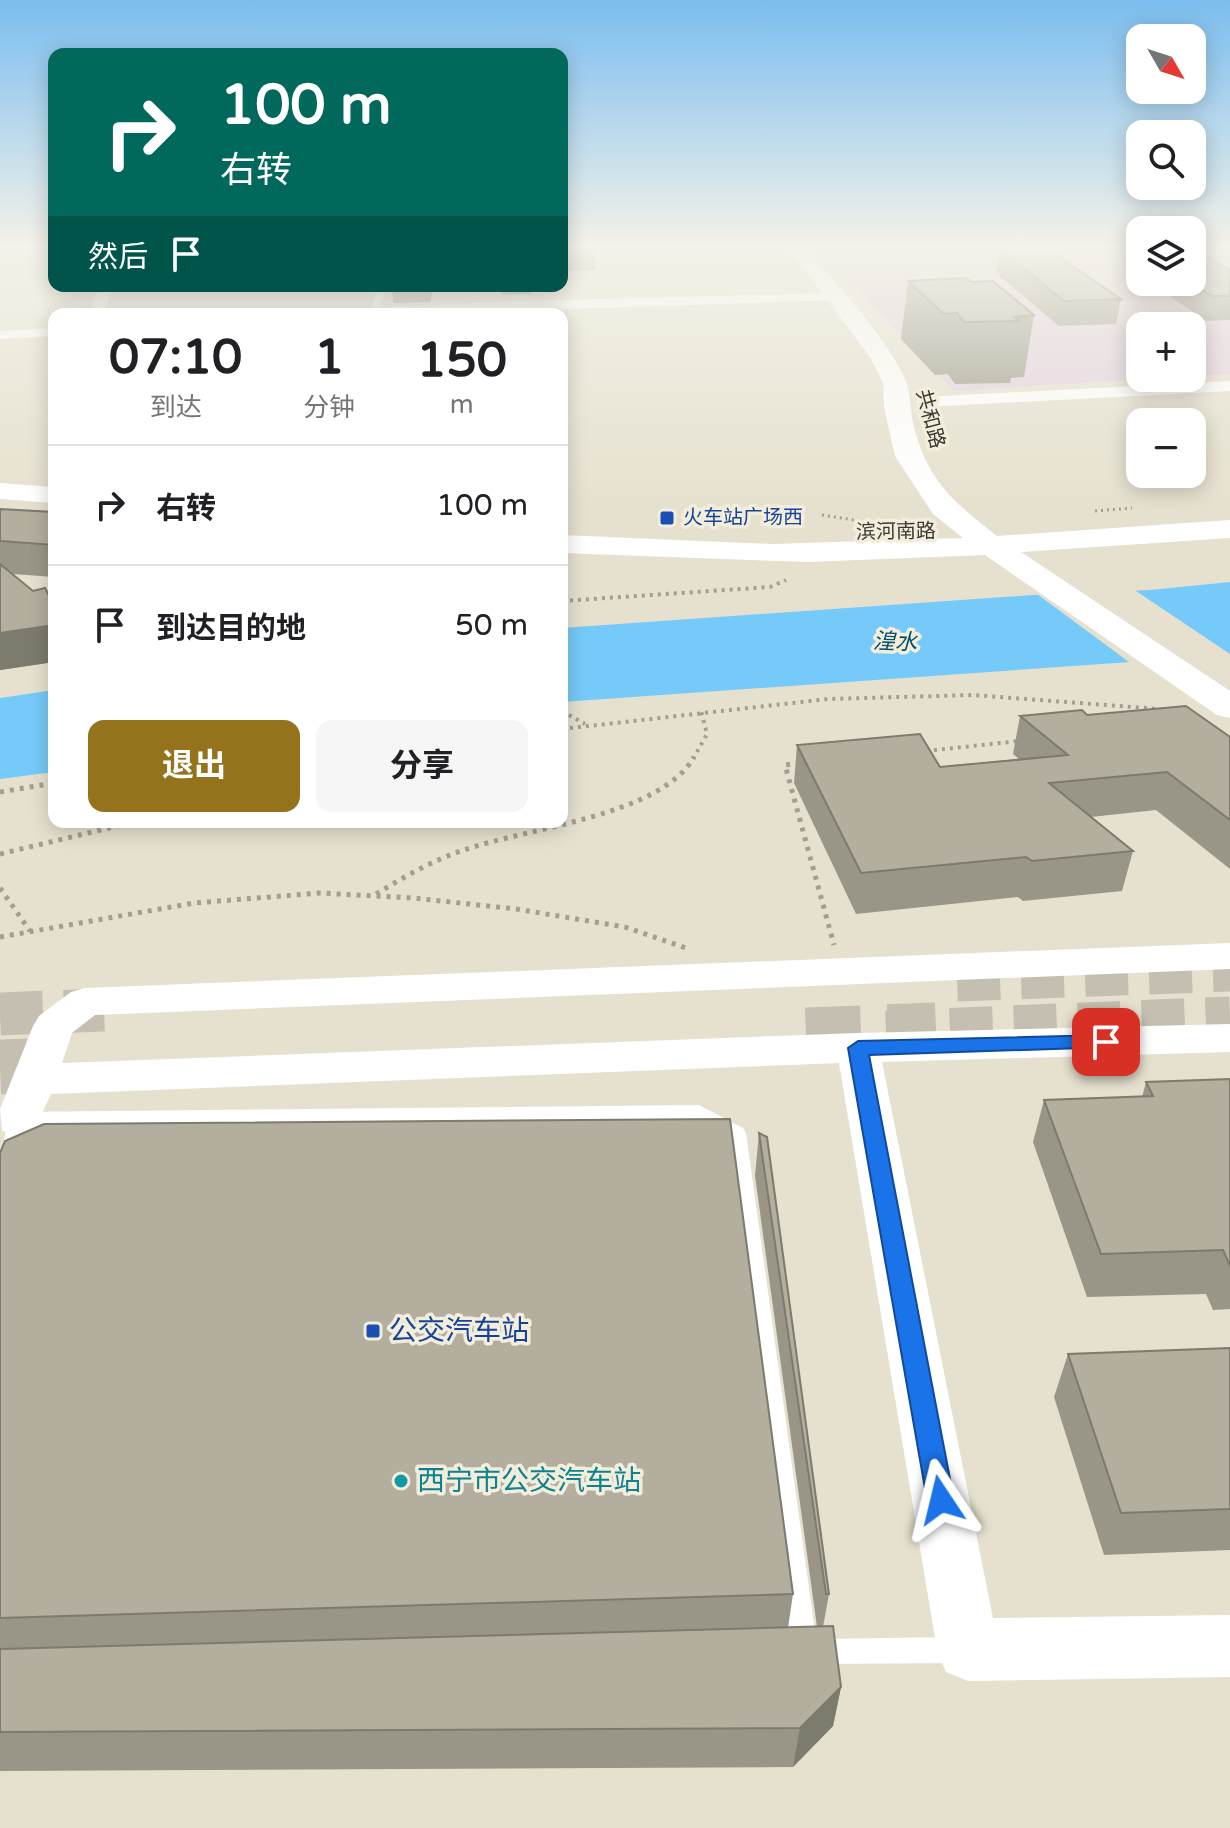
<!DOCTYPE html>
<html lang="zh">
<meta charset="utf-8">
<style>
:root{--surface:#fff;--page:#f6f6f6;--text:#202124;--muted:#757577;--line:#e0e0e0;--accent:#95731c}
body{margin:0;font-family:"Varela Round","Noto Sans SC",sans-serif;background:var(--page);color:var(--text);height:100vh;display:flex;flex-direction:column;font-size:30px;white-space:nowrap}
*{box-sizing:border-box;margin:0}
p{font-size:26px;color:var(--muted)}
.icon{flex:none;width:44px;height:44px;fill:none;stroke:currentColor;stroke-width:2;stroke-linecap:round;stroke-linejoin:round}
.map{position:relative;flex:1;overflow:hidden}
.drawer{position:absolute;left:48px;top:308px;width:520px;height:520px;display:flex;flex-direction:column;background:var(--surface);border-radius:16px;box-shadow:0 4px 20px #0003}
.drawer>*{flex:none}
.guide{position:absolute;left:48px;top:48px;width:520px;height:244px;border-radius:16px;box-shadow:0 4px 20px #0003;background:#00695c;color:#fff;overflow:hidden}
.needle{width:52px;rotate:129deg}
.buttons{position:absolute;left:1126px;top:24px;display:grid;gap:16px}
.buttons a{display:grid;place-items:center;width:80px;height:80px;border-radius:16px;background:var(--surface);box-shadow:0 4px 20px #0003;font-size:40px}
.pin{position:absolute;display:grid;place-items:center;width:68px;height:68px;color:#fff;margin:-34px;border-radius:16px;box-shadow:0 4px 12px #0006}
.me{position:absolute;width:88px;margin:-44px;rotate:350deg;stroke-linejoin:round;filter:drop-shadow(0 0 6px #0008)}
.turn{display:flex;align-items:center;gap:28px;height:168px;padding:0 40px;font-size:36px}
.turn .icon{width:104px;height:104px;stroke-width:2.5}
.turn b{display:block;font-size:56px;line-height:68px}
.then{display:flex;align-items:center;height:76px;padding:0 40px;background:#0003;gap:16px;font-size:30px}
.eta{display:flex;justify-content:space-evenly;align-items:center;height:136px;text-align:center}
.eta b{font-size:48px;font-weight:700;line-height:56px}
.action{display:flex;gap:16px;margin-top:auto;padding:16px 40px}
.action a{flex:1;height:92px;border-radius:16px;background:var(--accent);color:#fff;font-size:32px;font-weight:700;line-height:92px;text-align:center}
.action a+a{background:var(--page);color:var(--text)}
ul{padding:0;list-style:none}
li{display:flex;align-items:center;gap:24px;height:120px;padding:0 40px;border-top:2px solid var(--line)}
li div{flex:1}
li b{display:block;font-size:30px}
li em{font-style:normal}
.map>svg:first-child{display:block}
</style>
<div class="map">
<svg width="1230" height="1828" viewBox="0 0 1230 1828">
<rect width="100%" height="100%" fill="#e6e1cf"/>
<!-- medical -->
<path fill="#e3d0e0" d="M817,247H1140V282H1192V247H1218L1230,253V374L1192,376V326H1140V378H1159L954,391Z"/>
<!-- water -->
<path fill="#76caf9" d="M1230,582V655L562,702V628L1033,595L1150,590Z
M54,690V772L0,779V698Z"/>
<!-- pier -->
<path fill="#e6e1cf" d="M1130,587L1230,654V659L1133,665L1033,591Z"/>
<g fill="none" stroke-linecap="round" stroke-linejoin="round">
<!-- trunk-tunnel-far1 -->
<path stroke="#c4bfb0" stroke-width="43" stroke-dasharray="43 21" stroke-linecap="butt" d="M957,980L1230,970
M0,1014L104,1010
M886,1032L1230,1018"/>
<!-- trunk-tunnel -->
<path stroke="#c4bfb0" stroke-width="55" stroke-dasharray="55 27" stroke-linecap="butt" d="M806,1035L936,1030
M0,1067L78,1064"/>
<!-- path-far2 -->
<path stroke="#a29e91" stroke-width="3" stroke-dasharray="2 4" stroke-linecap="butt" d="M1095,511L1132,508
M822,515L854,520"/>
<!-- path-far1 -->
<path stroke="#a29e91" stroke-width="4" stroke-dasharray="3 5" stroke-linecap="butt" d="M562,601L770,587L786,580
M562,711L585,724
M562,729L828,699L973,695L1159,709
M926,751L1019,741
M693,759L707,734L701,711"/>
<!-- path -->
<path stroke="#a29e91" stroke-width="5" stroke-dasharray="4 6" stroke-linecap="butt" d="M800,763L785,765L834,945
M0,792L54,783
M535,822L550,827
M0,854L134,822
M0,888L30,931
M376,894C404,877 433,860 464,850C526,828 661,816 694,757
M0,937L194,903L320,893L413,898L516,909L625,927L686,948"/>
<!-- service -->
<path fill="#fff" fill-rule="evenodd" d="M377,286H385L379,311L375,313L371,311Z
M699,1105L743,1128L746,1133L816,1639L958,1637L967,1641L971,1650L967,1659L958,1663L818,1664L808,1658L804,1659L795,1655L791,1646L727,1137L696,1119L26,1126L10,1196L7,1201L0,1204V1155L9,1119L11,1114L18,1112Z"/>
<!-- minor -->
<path fill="#fff" fill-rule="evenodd" d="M104,286H124L109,293L105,314H91L96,291Z
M835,293L842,297L840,300L416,314H319L326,310L519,301Z
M54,328V336L0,339V331Z
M1230,381V391L924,407L916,402L924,397Z"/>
<!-- tertiary -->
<path fill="#fff" fill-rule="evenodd" d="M1230,943V969L95,1015L72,1033L62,1063L858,1033L1230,1024V1052L882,1062L993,1618L1230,1615V1677L968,1681L946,1672L937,1650L839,1063L51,1094L34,1131L18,1135L2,1131L0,1109L33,1026L39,1016L71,992L85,988Z"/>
<!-- secondary -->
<path fill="#fff" fill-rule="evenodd" d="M787,247H805C838,287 884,333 905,379C911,393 910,412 914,427C928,482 955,503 997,536L1230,520V538L1021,552L1230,691V718L1217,715L985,555L807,562L562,553V535L772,544L963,538L933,514L895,456L884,407L883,383L870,357Z
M0,483L54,487V503L0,499Z"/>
</g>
<!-- wall -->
<path fill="#9a9687" d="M562,247L595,252V270L562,271Z
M1139,247H1140V272L1134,268Z
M1000,249L1121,299L1116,324L1059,326L996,273Z
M1230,270V320L1206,321L1158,288V285L1155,282H1192Z
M908,281L971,282L1034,315L1024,377L1011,378L1010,383L955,384L948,374L935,375L901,339Z
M392,286H433L430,302L393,303Z
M502,286H531V294L502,295Z
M0,509L54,512V577L13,574L54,662L0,670Z
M1087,715L1230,737V869L1156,810L1091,817L1133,851L1122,891L1023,901L1018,897L856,914L794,783L797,745L940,767L1019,759L1013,754L1020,716Z
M1230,1079V1309L1213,1310L1206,1294L1087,1297L1033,1142L1044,1100L1142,1097L1146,1082Z
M759,1133L829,1594L823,1627L841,1687L833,1726L793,1767L0,1771V1153L793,1594L788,1628L817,1627L755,1176Z
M1230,1348V1550L1104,1555L1054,1397L1068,1354Z"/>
<!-- shaded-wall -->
<path fill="#7d7a6e" d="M429,286H433L430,302Z
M54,625V662L0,670V633Z
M841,1687L833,1726L793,1767L800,1728Z"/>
<!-- building -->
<path fill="#b3ae9d" stroke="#7d7a6e" stroke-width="2" d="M562,247H594L595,252L562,253Z
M1192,247L1230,270V296H1212L1190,282H1192Z
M1046,248L1121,299L1064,301L1000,249Z
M966,278L971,282L993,281L1034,315L1014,317L1020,321L964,322L957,313L944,314L908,281Z
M0,509L54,512V545L0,541Z
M0,564L33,591L45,588L54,605V625L0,633Z
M1186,706L1230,737V820L1167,772L1049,783L1133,851L1032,861L1026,857L861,873L797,745L920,734L940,767L1068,755L1020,716L1082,710L1087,715Z
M1230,1079V1266L1223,1250L1101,1254L1044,1100L1153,1096L1146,1082Z
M730,1119L793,1594L0,1618V1153L5,1141L44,1124Z
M759,1133L767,1137L829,1594H826Z
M1230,1348V1509L1121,1513L1068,1354Z
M833,1626L841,1687L800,1728L0,1732V1649Z"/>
<!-- sky -->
<linearGradient id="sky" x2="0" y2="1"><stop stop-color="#7abdef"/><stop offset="0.49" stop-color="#f4f2e9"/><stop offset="1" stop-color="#f4f2e9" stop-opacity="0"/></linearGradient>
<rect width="1230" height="503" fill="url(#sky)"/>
<!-- route -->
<path fill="#1a73e8" stroke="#114b97" stroke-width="2" d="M1106,1035L1113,1037L1116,1042L1113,1047L869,1055L954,1500L950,1509L941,1512L931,1509L927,1500L848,1048L858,1041Z"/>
<!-- markers -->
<g fill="#1a4fb4" stroke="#f3eedc" stroke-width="3">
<rect x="659" y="510" width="16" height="16" rx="4"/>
<rect x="365" y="1323" width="16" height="16" rx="4"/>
</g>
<circle fill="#0f9aa8" stroke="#f3eedc" stroke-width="3" cx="401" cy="1481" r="8"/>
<g text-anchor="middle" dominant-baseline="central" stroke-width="7" stroke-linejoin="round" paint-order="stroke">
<!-- far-street labels -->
<g font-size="20" fill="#3b3832" stroke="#f3eedc">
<text transform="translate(930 419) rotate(75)">共和路</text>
<text transform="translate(896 532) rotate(-1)">滨河南路</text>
</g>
<!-- far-transit labels -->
<g font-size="20" fill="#164399" stroke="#f3eedc" text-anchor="start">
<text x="683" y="518">火车站广场西</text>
</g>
<!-- far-water labels -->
<g font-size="22" font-style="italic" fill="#044d6c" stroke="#f3eedc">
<text transform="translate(895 642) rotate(2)">湟水</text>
</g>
<!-- near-transit labels -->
<g font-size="28" fill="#164399" stroke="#f3eedc" text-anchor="start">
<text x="389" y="1331">公交汽车站</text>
</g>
<!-- near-culture labels -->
<g font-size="28" fill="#0d838f" stroke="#f3eedc" text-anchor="start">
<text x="417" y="1481">西宁市公交汽车站</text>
</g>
</g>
</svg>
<div class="buttons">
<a><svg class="needle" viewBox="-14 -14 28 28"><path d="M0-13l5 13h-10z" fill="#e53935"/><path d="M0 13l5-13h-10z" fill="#757577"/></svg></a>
<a><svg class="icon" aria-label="search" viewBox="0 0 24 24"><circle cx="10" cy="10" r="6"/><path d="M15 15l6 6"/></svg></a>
<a><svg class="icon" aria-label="layers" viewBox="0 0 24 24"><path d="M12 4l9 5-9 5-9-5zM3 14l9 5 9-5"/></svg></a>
<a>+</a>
<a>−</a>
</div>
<div class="pin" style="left:1106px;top:1042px;background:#d93025"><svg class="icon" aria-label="arrive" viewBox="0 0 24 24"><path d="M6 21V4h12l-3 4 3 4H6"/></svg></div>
<svg class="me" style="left:941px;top:1500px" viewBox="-20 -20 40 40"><path d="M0-17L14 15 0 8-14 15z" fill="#1a73e8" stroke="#fff" stroke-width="4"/></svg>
<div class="guide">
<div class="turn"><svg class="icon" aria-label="right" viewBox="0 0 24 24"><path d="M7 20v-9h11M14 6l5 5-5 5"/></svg><div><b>100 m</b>右转</div></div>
<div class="then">然后<svg class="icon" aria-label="arrive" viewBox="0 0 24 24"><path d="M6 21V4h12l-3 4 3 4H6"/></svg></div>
</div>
<section class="drawer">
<div class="eta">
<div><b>07:10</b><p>到达</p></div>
<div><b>1</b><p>分钟</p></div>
<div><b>150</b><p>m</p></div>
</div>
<ul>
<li><svg class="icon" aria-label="right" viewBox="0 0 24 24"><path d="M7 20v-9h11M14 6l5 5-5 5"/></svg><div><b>右转</b></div><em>100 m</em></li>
<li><svg class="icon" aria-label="arrive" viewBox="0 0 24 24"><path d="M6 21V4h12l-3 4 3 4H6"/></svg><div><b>到达目的地</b></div><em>50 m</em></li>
</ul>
<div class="action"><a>退出</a><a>分享</a></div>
</section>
</div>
